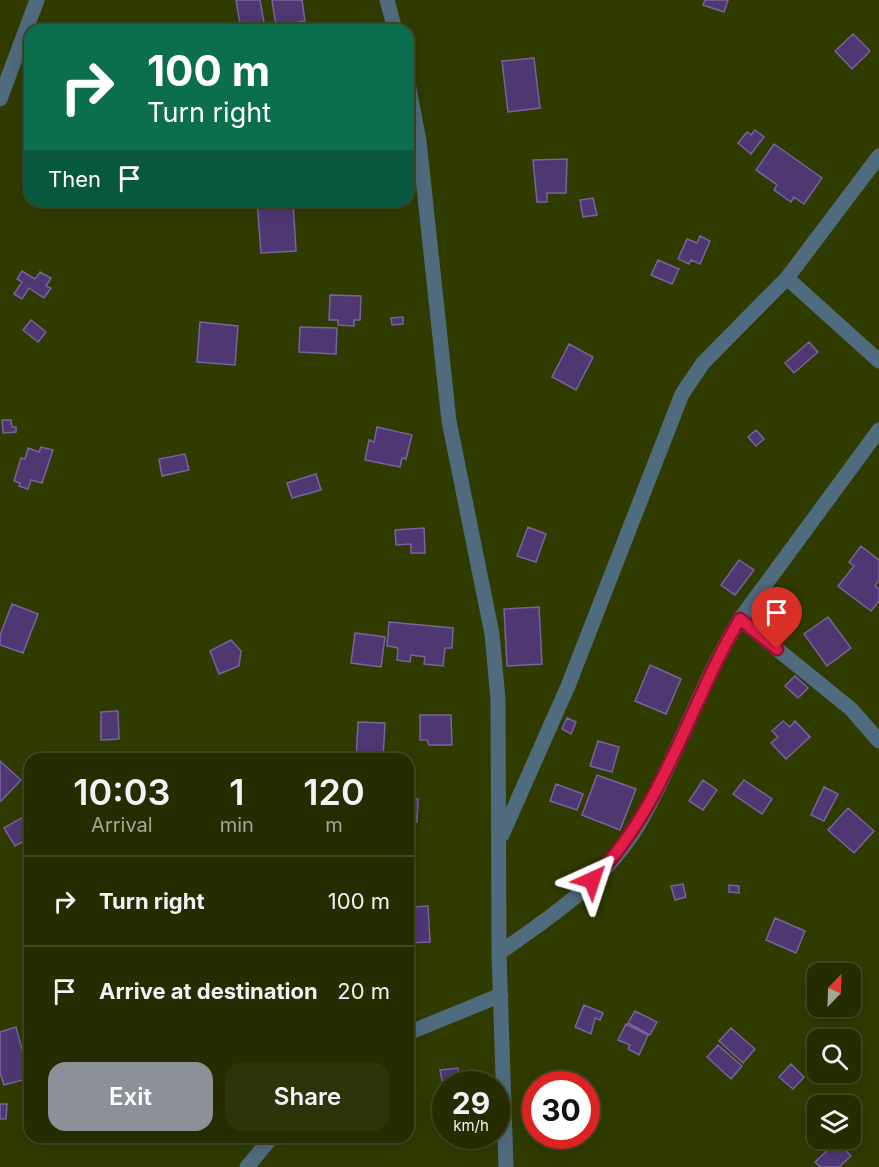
<!DOCTYPE html>
<style>
:root{--surface:#242c00;--page:#2c340a;--text:#f1f3f6;--muted:#a3a799;--line:#414822;--accent:#8c9099}
body{margin:0;font-family:Inter,sans-serif;background:var(--page);color:var(--text);height:100vh;display:flex;flex-direction:column;font-size:22px;white-space:nowrap}
*{box-sizing:border-box;margin:0}
p{font-size:20px;color:var(--muted)}
.icon{flex:none;width:33px;height:33px;fill:none;stroke:currentColor;stroke-width:2;stroke-linecap:round;stroke-linejoin:round}
.map{position:relative;flex:1;overflow:hidden}
.panel{position:absolute;left:24px;top:753px;width:390px;height:390px;display:flex;flex-direction:column;background:var(--surface);border-radius:18px;box-shadow:0 3px 15px #0003,0 0 0 2px var(--line)}
.panel>*{flex:none}
.guide{position:absolute;left:24px;top:24px;width:390px;height:183px;border-radius:18px;box-shadow:0 3px 15px #0003,0 0 0 2px var(--line);background:#0b6e4f;color:#fff;overflow:hidden}
.needle{width:39px;rotate:23deg}
.controls{position:absolute;left:807px;top:963px;display:grid;gap:12px}
.controls a{display:grid;place-items:center;width:54px;height:54px;border-radius:12px;background:var(--surface);box-shadow:0 3px 15px #0003,0 0 0 2px var(--line);font-size:30px}
.speed{position:absolute;left:432px;top:1071px;display:flex;gap:12px;font-size:30px;font-weight:700;text-align:center}
.speed>*{display:grid;place-content:center;width:78px;height:78px;border-radius:50%;background:var(--surface);box-shadow:0 3px 15px #0003,0 0 0 2px var(--line);line-height:1}
.speed small{font-size:15px;font-weight:400}
.speed .limit{border:9px solid #d22;background:#fff;color:#111}
.pin{position:absolute;display:grid;place-items:center;width:51px;height:51px;color:#fff;margin:-62px -26px;border-radius:50% 50% 50% 0;rotate:-45deg;box-shadow:0 0 6px #0007}
.pin .icon{rotate:45deg}
.me{position:absolute;width:66px;margin:-33px;rotate:42deg;stroke-linejoin:round;filter:drop-shadow(0 0 4px #0008)}
.turn{display:flex;align-items:center;gap:21px;height:126px;padding:0 24px;font-size:27px}
.turn .icon{width:78px;height:78px;stroke-width:2.5}
.turn b{display:block;font-size:42px;line-height:51px}
.then{display:flex;align-items:center;height:57px;padding:0 24px;background:#0003;gap:12px;font-size:22px}
.eta{display:flex;justify-content:space-evenly;align-items:center;height:102px;text-align:center}
.eta b{font-size:36px;font-weight:600;line-height:42px}
.primary-button{display:flex;gap:12px;margin-top:auto;padding:12px 24px}
.primary-button a{flex:1;height:69px;border-radius:18px;background:var(--accent);color:#fff;font-size:24px;font-weight:600;line-height:69px;text-align:center}
.primary-button a+a{background:var(--page);color:var(--text)}
ul{padding:0;list-style:none}
li{display:flex;align-items:center;gap:18px;height:90px;padding:0 24px;border-top:2px solid var(--line)}
li div{flex:1}
li b{display:block;font-size:22px}
li em{font-style:normal}
.map>svg:first-child{display:block}
</style>
<div class="map">
<svg width="879" height="1167" viewBox="0 0 879 1167">
<rect width="100%" height="100%" fill="#303b00"/>
<!-- building -->
<path fill="#4f3872" stroke="#7862a0" stroke-width="1.5" d="M236,0H260L265,28L241,30Z
M272,0H302L305,21L276,26Z
M705,0H728L724,12L703,5Z
M853,34L870,51L852,69L835,51Z
M534,58L540,108L508,112L502,61Z
M755,130L764,137L751,154L738,143L747,132L751,135Z
M774,144L822,178L804,204L794,197L791,202L774,190L777,185L756,170Z
M567,159L566,193H547V202H537L533,160Z
M593,198L597,215L583,217L580,200Z
M257,201H293L296,251L261,253Z
M700,236L710,241L700,264L691,260L689,264L678,259L687,239L697,243Z
M658,260L679,269L672,284L651,275Z
M22,271L35,279L40,272L51,278L46,286L51,288L44,298L29,288L22,299L14,294L22,282L17,279Z
M330,295L361,296L360,320H354V326L338,325V320H329Z
M403,317V324L392,325L391,318Z
M31,320L46,332L38,342L23,330Z
M200,322L238,326L235,365L197,362Z
M300,327L337,328L336,354L299,352Z
M809,342L818,352L794,373L785,363Z
M569,344L593,357L576,390L552,377Z
M2,420H11L12,427H16V432L3,433Z
M377,427L412,435L406,459L402,458L400,467L365,460L369,440L374,442Z
M756,430L764,439L756,446L748,437Z
M41,447L53,450L42,483L31,480L28,489L19,486L20,483L14,481L21,458L25,459L28,448L39,452Z
M185,454L189,470L162,476L159,459Z
M316,474L321,490L292,498L287,483Z
M528,527L546,534L536,562L517,556Z
M424,528L425,553H411V544L396,545L395,530Z
M861,546L879,560V580L875,586L879,589V601L871,611L838,586L854,566L849,562Z
M739,560L754,570L735,595L721,585Z
M12,604L38,614L23,653L0,645V635Z
M539,607L542,664L507,666L504,609Z
M828,617L851,648L827,666L804,634Z
M389,622L453,628L452,648H445L443,666L424,664L425,657L411,655L410,662L397,660L398,648L387,646Z
M355,633L385,637L381,667L351,663Z
M231,640L241,651L239,666L219,674L210,651Z
M650,665L681,679L666,714L635,701Z
M795,676L808,688L798,698L785,686Z
M118,711L119,739L101,740V712Z
M420,715H451L452,745H429L427,740H420Z
M567,718L576,722L571,734L562,729Z
M783,721L790,727L795,721L810,737L786,759L771,743L778,737L772,731Z
M358,722L385,723L383,759H356Z
M598,741L619,747L612,772L590,766Z
M0,761L21,780L1,801H0Z
M597,775L636,789L620,830L582,815Z
M703,780L717,790L703,810L689,801Z
M744,780L772,799L762,814L733,794Z
M556,784L583,794L577,810L550,801Z
M824,787L838,794L824,821L811,815Z
M408,799H418L417,822H408Z
M848,808L874,831L854,853L828,830Z
M30,813V838L15,846L4,828Z
M683,884L686,897L675,900L671,886Z
M729,885L739,886V893L729,892Z
M428,906L430,942L408,943V921H413L412,907Z
M775,918L805,931L796,953L766,940Z
M584,1005L603,1013L600,1020L595,1018L591,1034L575,1027Z
M635,1011L657,1022L650,1035L628,1023Z
M626,1024L648,1035L639,1055L628,1049L630,1045L618,1040Z
M16,1027L30,1078L4,1085L0,1073V1032Z
M731,1028L755,1049L743,1063L719,1041Z
M718,1045L742,1066L731,1079L707,1057Z
M791,1064L804,1077L793,1089L779,1077Z
M458,1068L459,1079L442,1081L440,1070Z
M0,1104H7L6,1119H0Z
M586,1108L598,1112L593,1123L586,1120Z
M837,1141L851,1156L839,1167H820L815,1162Z"/>
<g fill="none" stroke-linecap="round" stroke-linejoin="round">
<!-- street -->
<path stroke="#506b7e" stroke-width="15" d="M387,0L395,30
M408,83L419,141L449,421L492,634L498,699L499,953L506,1167
M0,99L37,0
M787,278L879,361
M740,619L851,709L879,741
M502,835L568,686L682,394L703,363L787,278L879,156
M499,953C551,917 606,880 639,824C677,758 700,684 740,619L879,430
M408,1033L501,995
M247,1167L272,1137"/>
</g>
<g fill="none" stroke-linecap="round" stroke-linejoin="round">
<defs>
<path id="route" d="M592,880C665,807 688,705 740,619L777,649"/>
</defs>
<!-- route casing -->
<use href="#route" stroke="#92132f" stroke-width="15"/>
<!-- route -->
<use href="#route" stroke="#e11d48" stroke-width="10"/>
</g>
</svg>
<div class="controls">
<a><svg class="needle" viewBox="-14 -14 28 28"><path d="M0-13l5 13h-10z" fill="#e53935"/><path d="M0 13l5-13h-10z" fill="#a3a799"/></svg></a>
<a><svg class="icon" aria-label="search" viewBox="0 0 24 24"><circle cx="10" cy="10" r="6"/><path d="M15 15l6 6"/></svg></a>
<a><svg class="icon" aria-label="layers" viewBox="0 0 24 24"><path d="M12 4l9 5-9 5-9-5zM3 14l9 5 9-5"/></svg></a>
</div>
<div class="speed"><div>29<small>km/h</small></div><div class="limit">30</div></div>
<div class="pin" style="left:777px;top:649px;background:#d93025"><svg class="icon" aria-label="arrive" viewBox="0 0 24 24"><path d="M6 21V4h12l-3 4 3 4H6"/></svg></div>
<svg class="me" style="left:592px;top:880px" viewBox="-20 -20 40 40"><path d="M0-17L14 15 0 8-14 15z" fill="#e11d48" stroke="#fff" stroke-width="4"/></svg>
<div class="guide">
<div class="turn"><svg class="icon" aria-label="right" viewBox="0 0 24 24"><path d="M7 20v-9h11M14 6l5 5-5 5"/></svg><div><b>100 m</b>Turn right</div></div>
<div class="then">Then<svg class="icon" aria-label="arrive" viewBox="0 0 24 24"><path d="M6 21V4h12l-3 4 3 4H6"/></svg></div>
</div>
<section class="panel">
<div class="eta">
<div><b>10:03</b><p>Arrival</p></div>
<div><b>1</b><p>min</p></div>
<div><b>120</b><p>m</p></div>
</div>
<ul>
<li><svg class="icon" aria-label="right" viewBox="0 0 24 24"><path d="M7 20v-9h11M14 6l5 5-5 5"/></svg><div><b>Turn right</b></div><em>100 m</em></li>
<li><svg class="icon" aria-label="arrive" viewBox="0 0 24 24"><path d="M6 21V4h12l-3 4 3 4H6"/></svg><div><b>Arrive at destination</b></div><em>20 m</em></li>
</ul>
<div class="primary-button"><a>Exit</a><a>Share</a></div>
</section>
</div>
